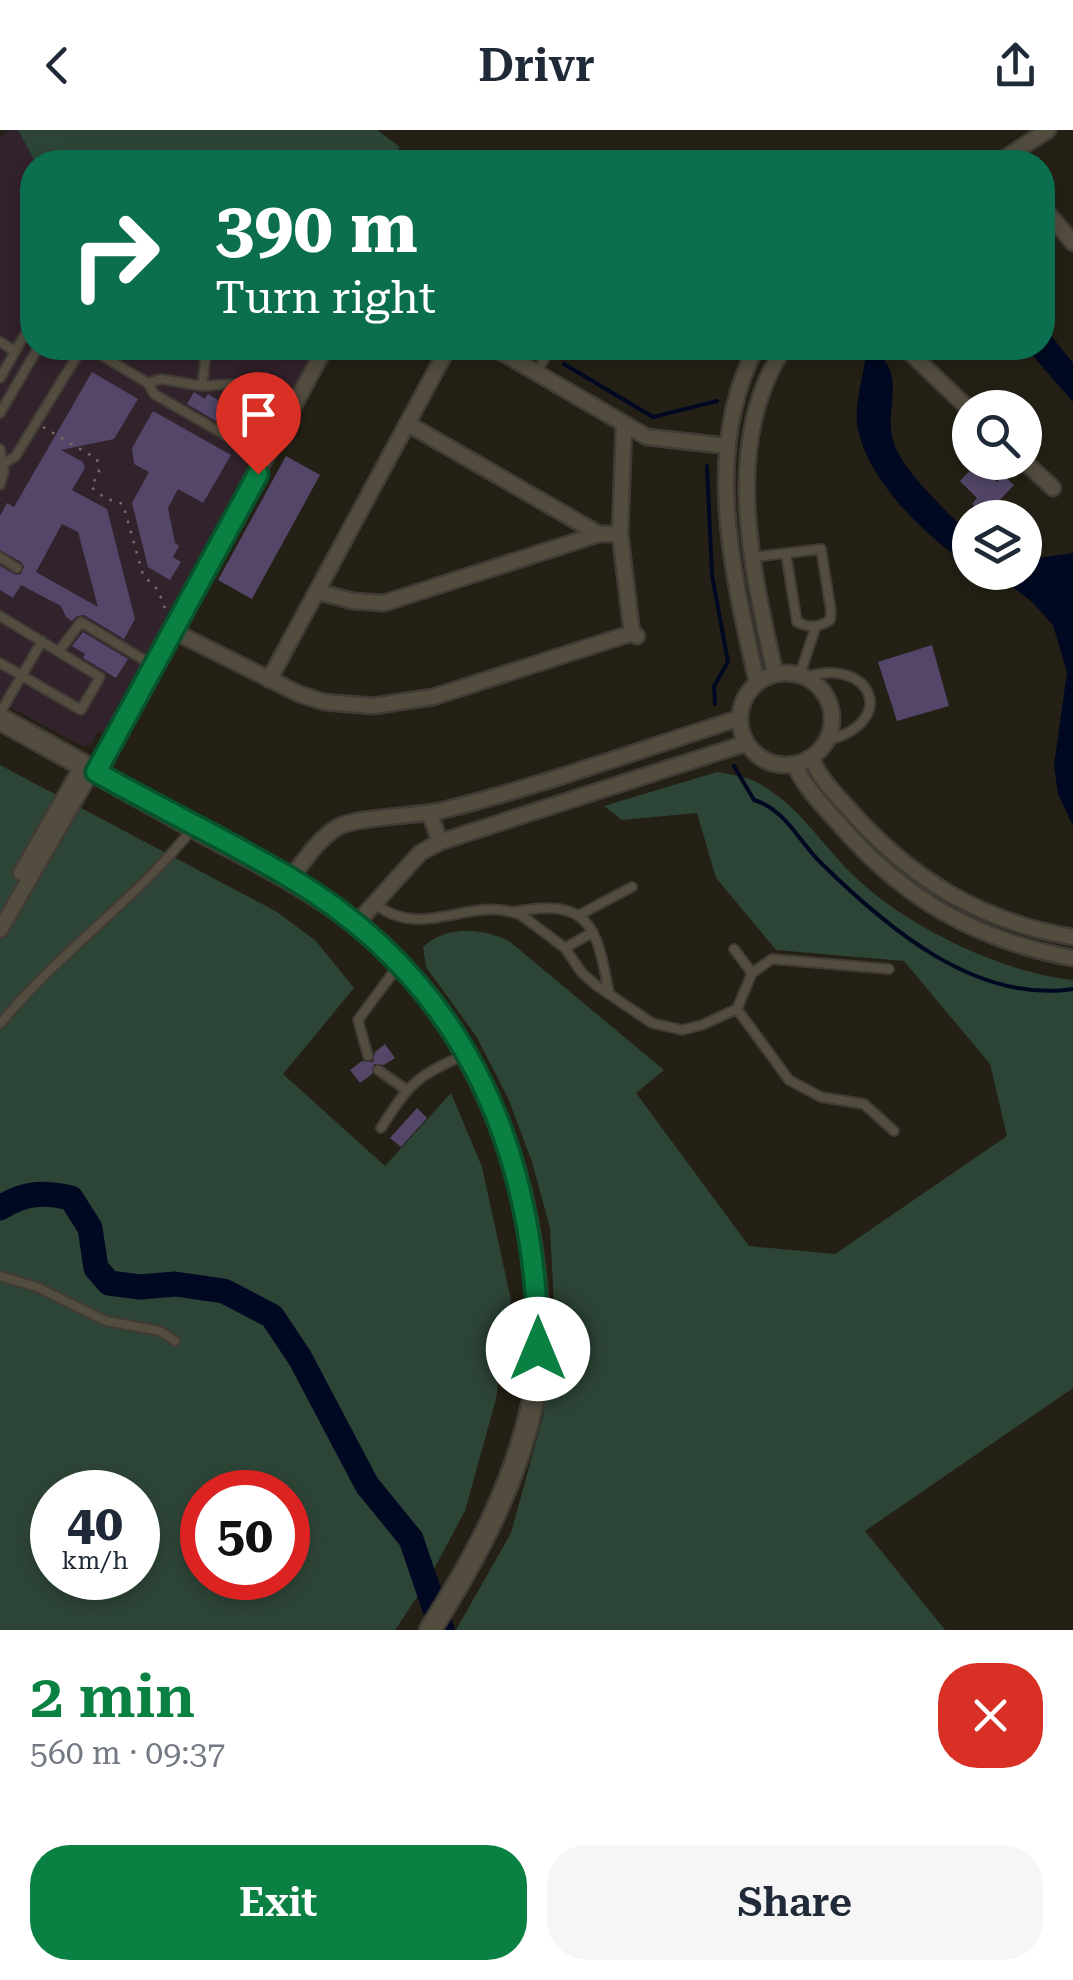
<!DOCTYPE html>
<meta charset="utf-8">
<style>
:root{--surface:#fff;--page:#f6f6f7;--text:#1f2937;--muted:#747a83;--accent:#0b8043}
body{margin:0;font-family:"Roboto Serif",serif;background:var(--page);color:var(--text);height:100vh;display:flex;flex-direction:column;font-size:38px;white-space:nowrap}
*{box-sizing:border-box;margin:0}
p{font-size:32px;color:var(--muted)}
.icon{flex:none;width:55px;height:55px;fill:none;stroke:currentColor;stroke-width:2;stroke-linecap:round;stroke-linejoin:round}
.map{position:relative;height:1500px;overflow:hidden}
.sheet{display:flex;flex-direction:column;background:var(--surface);flex:1}
.sheet>*{flex:none}
.banner{position:absolute;left:20px;top:20px;width:1035px;height:210px;border-radius:40px;box-shadow:0 5px 15px #0003;background:#0b6e4f;color:#fff;overflow:hidden}
.buttons{position:absolute;left:952px;top:260px;display:grid;gap:20px}
.buttons a{display:grid;place-items:center;width:90px;height:90px;border-radius:50%;background:var(--surface);box-shadow:0 5px 15px #0003;font-size:50px}
.speed{position:absolute;left:30px;top:1340px;display:flex;gap:20px;font-size:50px;font-weight:700;text-align:center}
.speed>*{display:grid;place-content:center;width:130px;height:130px;border-radius:50%;background:var(--surface);box-shadow:0 5px 15px #0003;line-height:1}
.speed small{font-size:25px;font-weight:400}
.speed .limit{border:15px solid #d22;background:#fff;color:#111}
.pin{position:absolute;display:grid;place-items:center;width:85px;height:85px;color:#fff;margin:-102px -42px;border-radius:50% 50% 50% 0;rotate:-45deg;box-shadow:0 0 10px #0007}
.pin .icon{rotate:45deg}
.me{position:absolute;width:110px;margin:-55px;rotate:0deg;stroke-linejoin:round;filter:drop-shadow(0 0 8px #0008)}
.turn{display:flex;align-items:center;gap:35px;height:210px;padding:0 30px;font-size:45px}
.turn .icon{width:130px;height:130px;stroke-width:2.5}
.turn b{display:block;font-size:70px;line-height:85px}
.round{display:grid;place-items:center;flex:none;width:105px;height:105px;border-radius:40px;background:var(--page)}
.summary{display:flex;align-items:center;justify-content:space-between;height:170px;padding:0 30px}
h1{font-size:60px;font-weight:600;line-height:75px;color:var(--accent)}
.primary-button{display:flex;gap:20px;margin-top:auto;padding:20px 30px}
.primary-button a{flex:1;height:115px;border-radius:40px;background:var(--accent);color:#fff;font-size:40px;font-weight:600;line-height:115px;text-align:center}
.primary-button a+a{background:var(--page);color:var(--text)}
header{display:flex;justify-content:space-between;align-items:center;height:130px;padding:0 30px;background:var(--surface);font-size:45px;font-weight:600}
.map>svg:first-child{display:block}
</style>
<header><svg class="icon" aria-label="back" viewBox="0 0 24 24"><path d="M15 5l-7 7 7 7"/></svg>Drivr<svg class="icon" aria-label="share" viewBox="0 0 24 24"><path d="M12 15V3M7 8l5-5 5 5M5 13v7h14v-7"/></svg></header>
<div class="map">
<svg width="1073" height="1500" viewBox="0 0 1073 1500">
<rect width="100%" height="100%" fill="#252015"/>
<!-- commercial -->
<path fill="#32222c" d="M7,0H18L35,32L32,218H316L106,603L98,602L90,616H83L0,572V9Z"/>
<!-- green -->
<path fill="#2d4536" fill-rule="evenodd" d="M18,0H377L400,17L387,32H35Z
M0,635L277,782L316,811L354,858L283,944L385,1036L451,963L482,1037L511,1170L496,1269L465,1381L427,1452L395,1500H0ZM52,1362H138V1448H52ZM202,1362H288V1448H202Z
M717,642C729,644 743,646 754,651C796,671 822,715 854,746C905,796 1003,843 1073,850V1258L865,1401L945,1500H456L511,1403L543,1286L555,1193L550,1098L532,1032L508,968L476,906L426,837L423,817C447,795 481,798 509,811L664,940L636,963L749,1116L835,1124L1007,1006L990,934L904,831L776,820L716,748L697,683L622,690L604,676Z"/>
<!-- water -->
<path fill="#010922" d="M1043,196L1073,233V272L1026,218H1042Z
M872,226L879,225C906,247 883,283 894,314C906,345 947,381 970,405V436C926,407 864,348 857,293C855,274 862,250 865,231Z
M1073,423V696L1058,664L1054,635L1067,542L1053,495L1031,471L1011,456L983,443L1025,442V430Z"/>
<g fill="none" stroke-linecap="round" stroke-linejoin="round">
<!-- stream -->
<path stroke="#010922" stroke-width="4" d="M564,234L653,287L717,271
M707,336L712,445L728,532L714,556L715,574
M734,636L754,670C786,680 797,709 820,732C885,796 975,874 1073,859"/>
<!-- river -->
<path stroke="#010922" stroke-width="25" d="M0,1078C25,1062 43,1062 71,1068L90,1098L96,1138L109,1153L140,1157L175,1154L224,1161L272,1186L300,1228L367,1355L411,1409L442,1500"/>
</g>
<!-- building -->
<path fill="#534668" fill-rule="evenodd" d="M92,242L138,269L114,309L61,320L83,332L85,338L72,360L107,379L135,489L124,509L84,485L77,486L72,491L66,487L61,476L21,455L13,468L0,460V436L16,445L21,444L24,437L21,432L0,420V386L7,373L14,377ZM62,394L78,402L98,477L36,442Z
M194,262L205,269L208,264L223,273L232,262L244,269L234,286L225,281L219,293L187,274Z
M153,281L231,325L203,373L178,359L168,378L175,413L179,416L173,427L181,432L170,450L148,437L132,373L149,342L134,334L132,318Z
M286,326L320,345L252,469L218,450Z
M977,333L997,352L1003,345L1014,355L985,386L972,374L977,368L960,351Z
M83,502L128,529L116,548L83,528L85,524L72,516Z
M932,515L949,576L897,591L878,532Z
M385,914L395,928L384,935L374,934L372,944L360,953L350,940L362,931L373,932L375,922Z
M417,978L427,988L401,1017L390,1008Z"/>
<g fill="none" stroke-linecap="round" stroke-linejoin="round">
<defs>
<path id="lane" d="M32,146L28,159L32,180
M0,212L15,221
M89,218L148,253L154,264L232,309L259,264L258,256L251,253L202,256L161,249L148,253
M167,218L206,224L252,218
M536,243L551,218
M0,248L32,192
M202,256L206,224
M0,283L38,218
M0,319L4,341L0,355
M4,333L15,327L82,218
M0,427L17,438
M753,427L821,419L831,481L830,490C818,498 809,498 797,492L786,424
M0,486L100,547L81,580L0,533
M59,521L81,492L154,536
M800,544L816,496
M807,547C869,526 902,591 826,611
M0,583L42,511
M375,774C424,812 470,764 521,785L565,818L582,843L597,856L652,893L682,900L702,895L737,879L752,843L772,829L889,839
M513,782C590,767 597,796 609,864
M579,785L632,757
M565,818L593,802
M734,819L752,843
M737,879L789,950L821,967L864,974L894,1001
M0,894C58,823 136,770 193,698
M368,926L358,890L398,836
M378,940L405,959
M381,998C409,954 417,945 465,925
M0,1146L37,1157L106,1191L160,1201L175,1211"/>
<path id="street" d="M999,32L1048,0
M1042,76L1073,113
M494,218L647,307L728,316
M756,218C702,320 733,445 757,552
M905,218L970,280
M408,294L599,404
M624,295L620,404L632,503L637,506
M1025,332L1053,358
M318,462L353,471L384,473L599,404H620
M173,501L299,564L324,572L373,576L433,567L632,503
M740 589a46 46 0 1 1 92 0a46 46 0 1 1-92 0Z
M775,543C752,439 721,313 784,218
M269,550L448,218
M812,628C818,647 834,663 848,678C909,748 981,792 1073,807
M794,634C805,658 824,677 841,696C904,769 978,811 1073,828
M96,642L325,218
M430,684L440,712
M21,743L83,635
M291,748C304,731 319,708 338,697C355,687 419,686 444,680C544,655 642,619 740,588
M356,794L420,723L440,712L747,613
M0,800L92,640"/>
<path id="secondary" d="M0,589C64,624 128,661 192,696C247,726 304,753 354,792C461,878 519,1005 534,1139C539,1180 542,1226 534,1267C516,1353 477,1426 430,1500"/>
</defs>
<!-- lane casing -->
<use href="#lane" stroke="#403b34" stroke-width="12"/>
<!-- street casing -->
<use href="#street" stroke="#403b34" stroke-width="19"/>
<!-- secondary casing -->
<use href="#secondary" stroke="#403b34" stroke-width="25"/>
<!-- path -->
<path stroke="#767168" stroke-width="2.5" stroke-dasharray="2.5 8" stroke-linecap="butt" d="M43,297L97,329L99,342L91,357L105,368L123,374L143,445L158,460L166,481"/>
<!-- lane -->
<use href="#lane" stroke="#534d40" stroke-width="8"/>
<!-- street -->
<use href="#street" stroke="#534d40" stroke-width="14"/>
<!-- secondary -->
<use href="#secondary" stroke="#534d40" stroke-width="20"/>
</g>
<g fill="none" stroke-linecap="round" stroke-linejoin="round">
<defs>
<path id="route" d="M258,344L96,642C160,678 226,710 289,747C466,852 536,1020 538,1219"/>
</defs>
<!-- route casing -->
<use href="#route" stroke="#07532c" stroke-width="25"/>
<!-- route -->
<use href="#route" stroke="#0b8043" stroke-width="18"/>
</g>
</svg>
<div class="buttons">
<a><svg class="icon" aria-label="search" viewBox="0 0 24 24"><circle cx="10" cy="10" r="6"/><path d="M15 15l6 6"/></svg></a>
<a><svg class="icon" aria-label="layers" viewBox="0 0 24 24"><path d="M12 4l9 5-9 5-9-5zM3 14l9 5 9-5"/></svg></a>
</div>
<div class="speed"><div>40<small>km/h</small></div><div class="limit">50</div></div>
<div class="pin" style="left:258px;top:344px;background:#d93025"><svg class="icon" aria-label="arrive" viewBox="0 0 24 24"><path d="M6 21V4h12l-3 4 3 4H6"/></svg></div>
<svg class="me" style="left:538px;top:1219px" viewBox="-20 -20 40 40"><circle r="19" fill="#fff"/><path d="M0-13L10 11 0 6-10 11z" fill="#0b8043"/></svg>
<div class="banner">
<div class="turn"><svg class="icon" aria-label="right" viewBox="0 0 24 24"><path d="M7 20v-9h11M14 6l5 5-5 5"/></svg><div><b>390 m</b>Turn right</div></div>
</div>
</div>
<section class="sheet">
<div class="summary"><div><h1>2 min</h1><p>560 m · 09:37</p></div><a class="round" style="background:#d93025;color:#fff"><svg class="icon" aria-label="close" viewBox="0 0 24 24"><path d="M6 6l12 12M18 6L6 18"/></svg></a></div>
<div class="primary-button"><a>Exit</a><a>Share</a></div>
</section>
